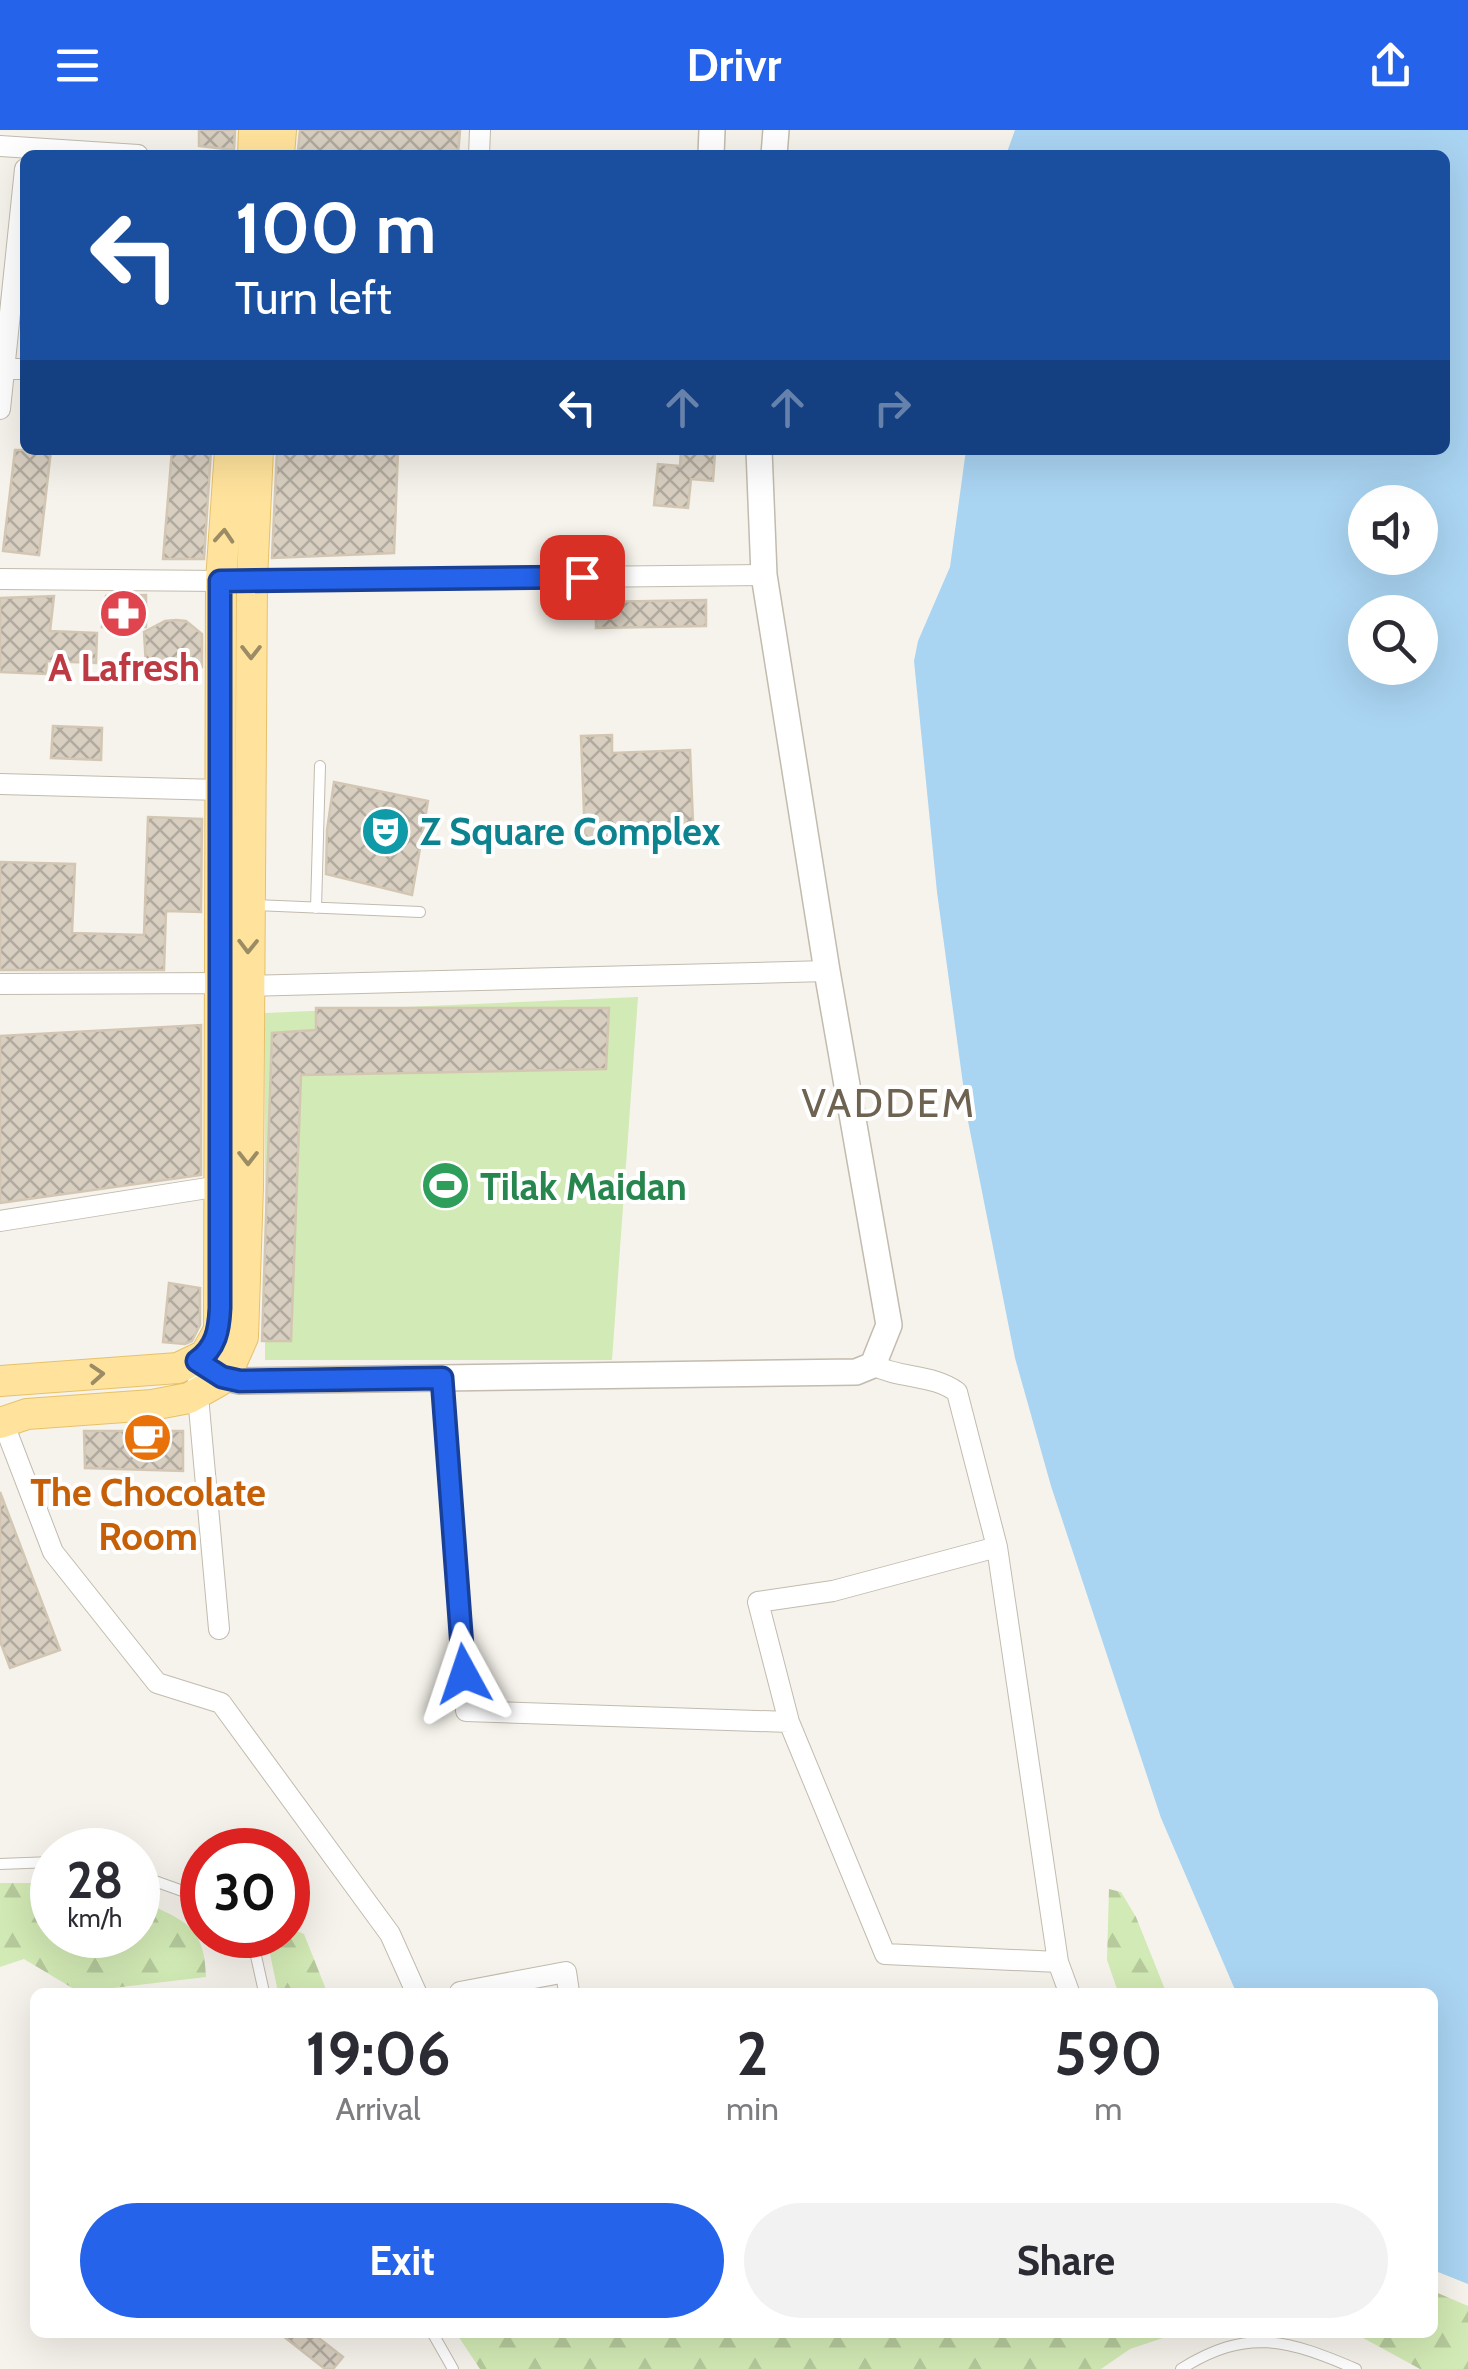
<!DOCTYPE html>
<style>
:root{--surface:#fff;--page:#f2f2f3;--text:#2b2b33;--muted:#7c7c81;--accent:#2563eb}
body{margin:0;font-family:Cabin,sans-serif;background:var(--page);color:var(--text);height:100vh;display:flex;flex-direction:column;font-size:38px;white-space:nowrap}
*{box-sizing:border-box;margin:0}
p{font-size:32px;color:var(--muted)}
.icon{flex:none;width:55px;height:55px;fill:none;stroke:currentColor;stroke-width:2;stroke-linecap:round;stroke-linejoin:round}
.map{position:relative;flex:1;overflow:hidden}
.side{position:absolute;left:30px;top:1858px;width:1408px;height:350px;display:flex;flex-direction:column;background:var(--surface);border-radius:15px;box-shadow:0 10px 40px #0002}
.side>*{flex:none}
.guide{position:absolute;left:20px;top:20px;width:1430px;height:305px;border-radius:15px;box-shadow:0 10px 40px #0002;background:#1a4fa0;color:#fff;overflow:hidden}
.tools{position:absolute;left:1348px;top:355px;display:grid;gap:20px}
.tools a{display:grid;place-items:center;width:90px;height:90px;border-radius:50%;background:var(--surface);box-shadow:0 10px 40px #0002;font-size:50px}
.speed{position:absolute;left:30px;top:1698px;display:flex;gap:20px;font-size:50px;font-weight:700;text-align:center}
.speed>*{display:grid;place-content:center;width:130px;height:130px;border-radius:50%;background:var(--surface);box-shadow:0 10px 40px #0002;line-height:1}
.speed small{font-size:25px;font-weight:400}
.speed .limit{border:15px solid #d22;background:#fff;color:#111}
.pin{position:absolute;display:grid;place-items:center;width:85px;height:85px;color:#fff;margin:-42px;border-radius:20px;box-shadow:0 5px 15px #0006}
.me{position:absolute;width:110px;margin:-55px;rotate:355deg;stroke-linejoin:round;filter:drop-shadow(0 0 8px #0008)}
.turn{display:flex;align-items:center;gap:35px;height:210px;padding:0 50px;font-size:45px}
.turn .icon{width:130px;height:130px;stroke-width:2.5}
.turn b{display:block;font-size:70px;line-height:85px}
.lanes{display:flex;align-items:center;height:95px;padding:0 50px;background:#0003;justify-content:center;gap:50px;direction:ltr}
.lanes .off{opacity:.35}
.eta{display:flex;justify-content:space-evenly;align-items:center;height:170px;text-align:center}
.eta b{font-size:60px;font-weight:800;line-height:70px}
.primary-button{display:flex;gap:20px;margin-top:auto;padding:20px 50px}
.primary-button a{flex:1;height:115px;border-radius:60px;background:var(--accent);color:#fff;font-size:40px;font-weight:800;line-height:115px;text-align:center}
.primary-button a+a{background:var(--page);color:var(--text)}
header{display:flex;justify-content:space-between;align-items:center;height:130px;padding:0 50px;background:var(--accent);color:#fff;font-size:45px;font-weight:800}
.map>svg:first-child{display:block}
</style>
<header><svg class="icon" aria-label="menu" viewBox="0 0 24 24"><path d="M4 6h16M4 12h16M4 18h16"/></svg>Drivr<svg class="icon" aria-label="share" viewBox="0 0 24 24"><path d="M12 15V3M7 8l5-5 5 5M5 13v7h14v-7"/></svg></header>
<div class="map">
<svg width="1468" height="2239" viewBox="0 0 1468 2239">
<defs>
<pattern id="forest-firs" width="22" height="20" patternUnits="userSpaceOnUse" patternTransform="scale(2.5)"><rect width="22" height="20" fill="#d2eab5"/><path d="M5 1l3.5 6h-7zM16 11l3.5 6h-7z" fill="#b6ca9c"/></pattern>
<pattern id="building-cross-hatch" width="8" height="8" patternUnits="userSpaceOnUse" patternTransform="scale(2.5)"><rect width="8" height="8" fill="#d8cfc1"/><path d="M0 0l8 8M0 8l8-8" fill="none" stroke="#b1aa9e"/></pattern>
</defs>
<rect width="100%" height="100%" fill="#f6f3ec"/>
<!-- green -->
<path fill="#d2eab5" d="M638,867L612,1230H265V883Z"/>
<!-- forest -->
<path fill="url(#forest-firs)" d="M0,1753H52V1805H138V1769C181,1790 205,1793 206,1847L79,1862L24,1829L0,1837Z
M1109,1759L1121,1762L1136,1787L1166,1862H1118L1107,1830Z
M288,1797L304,1804L327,1862H278L266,1805H288Z
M1433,2161L1468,2176V2239H1420L1354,2203L1432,2202Z
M456,2203H455H1178L1130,2219L1101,2239H480Z"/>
<!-- water -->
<path fill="#a9d4f2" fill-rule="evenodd" d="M1015,0H1468V2154L1433,2140L1432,1862H1236L1161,1688L1051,1356L1015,1228L968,991L937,762L914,531L918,511L950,437L966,320H1445V25H1006ZM1365,372H1420V428H1365ZM1365,482H1420V538H1365Z"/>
<!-- building -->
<path fill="url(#building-cross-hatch)" stroke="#d3c7b4" stroke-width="2.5" d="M199,0H235L234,20L199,16Z
M300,0H460L458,25H362L298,20Z
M15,320H51L39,425L3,421Z
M172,320H211L204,429H163Z
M277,320H398L394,423L272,428Z
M681,320L715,322L713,351L691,349L688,378L654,375L658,334L680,336Z
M146,465V497H102L106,466Z
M54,466L50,501L97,503L96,533L47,531L46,544L0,542V468Z
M706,470V496L596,498V472Z
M176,490L186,491L202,504V537L191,549L171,554L152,545L146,536L144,502L165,491Z
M53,596L102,598L101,630L51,628Z
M612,605V623L690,620L693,693L615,697V707L585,708L581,606Z
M334,652L428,671L412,765L326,744L327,700Z
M148,687L202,689L201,782L166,781L164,840H0V732L75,734L72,803L144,805Z
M316,878H609L606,939L301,945L291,1211H262L272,903L316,900Z
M201,895V1045L0,1073V906Z
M169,1153L200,1158V1195L192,1211L185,1214L163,1212Z
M84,1301H183V1341L85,1338Z
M0,1362L60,1520L10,1538L0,1511Z
M278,2202H311L343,2227L333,2239H325Z"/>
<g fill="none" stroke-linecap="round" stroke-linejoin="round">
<defs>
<path id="service" d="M255,775L420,782
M316,778L320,636
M0,1734L52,1732
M138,1745L202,1768
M241,1805L254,1817L264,1862
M432,2202L453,2239
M1181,2239C1247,2197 1288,2210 1356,2239"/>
<path id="minor" d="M0,16L138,25
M479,25L480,0
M0,239H25
M0,279L25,39
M0,449L221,451L764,445
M0,654L220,660
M0,854L222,853L248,856L827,841
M0,1091L220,1056
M873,1235C900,1249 933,1244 957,1262L997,1417L1058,1832L1069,1862
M442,1247L466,1581L789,1592L885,1824L1058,1832
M197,1255L219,1499
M3,1292L53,1422L157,1553L221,1573L390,1804L416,1862
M789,1592L758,1472L833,1461L997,1417
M460,1862L566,1842L569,1862"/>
<path id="tertiary" d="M711,25L712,0
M774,25L776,0
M210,1239L222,1247L240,1251L856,1242L873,1235L889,1195L827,841L764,445L759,320"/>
<path id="primary" d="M253,25L254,0
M279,25L281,0
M0,1251L178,1238L205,1225L219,1200L221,451L230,320
M0,1293L27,1284L152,1275L189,1268L219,1251L231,1234L243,1207L248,1056L252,450L258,320"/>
</defs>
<!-- service casing -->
<use href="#service" stroke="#c2bbae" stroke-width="12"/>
<!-- minor casing -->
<use href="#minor" stroke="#c2bbae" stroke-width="22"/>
<!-- tertiary casing -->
<use href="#tertiary" stroke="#c2bbae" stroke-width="28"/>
<!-- primary casing -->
<use href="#primary" stroke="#e6c16a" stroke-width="32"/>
<!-- service -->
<use href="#service" stroke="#fff" stroke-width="10"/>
<!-- minor -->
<use href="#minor" stroke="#fff" stroke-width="20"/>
<!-- tertiary -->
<use href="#tertiary" stroke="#fff" stroke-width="25"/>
<!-- primary -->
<use href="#primary" stroke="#ffe39c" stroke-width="30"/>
</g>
<!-- one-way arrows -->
<defs><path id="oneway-chevron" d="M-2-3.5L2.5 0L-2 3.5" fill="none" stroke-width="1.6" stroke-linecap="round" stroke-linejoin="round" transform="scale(2.5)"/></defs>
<g stroke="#9c8c66">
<use href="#oneway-chevron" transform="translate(224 406) rotate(-86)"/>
<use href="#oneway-chevron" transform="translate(251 522) rotate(90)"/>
<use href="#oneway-chevron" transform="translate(248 816) rotate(91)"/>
<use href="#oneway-chevron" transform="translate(248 1028) rotate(90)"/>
<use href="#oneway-chevron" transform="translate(97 1244) rotate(-4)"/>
</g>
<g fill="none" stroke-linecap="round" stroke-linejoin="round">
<defs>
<path id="route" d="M464,1544L442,1248L240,1251L222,1247L197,1231C216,1218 219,1200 220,1178V451L582,447"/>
</defs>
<!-- route casing -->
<use href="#route" stroke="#184099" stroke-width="25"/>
<!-- route -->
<use href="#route" stroke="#2563eb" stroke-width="18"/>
</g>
<!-- icons -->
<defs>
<symbol id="pharmacy-disc" viewBox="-11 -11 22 22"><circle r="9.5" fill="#e0444e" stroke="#fff"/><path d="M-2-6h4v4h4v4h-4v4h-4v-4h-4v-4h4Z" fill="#fff"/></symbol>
<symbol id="theatre-disc" viewBox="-11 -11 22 22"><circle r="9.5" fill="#0f9aa8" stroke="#fff"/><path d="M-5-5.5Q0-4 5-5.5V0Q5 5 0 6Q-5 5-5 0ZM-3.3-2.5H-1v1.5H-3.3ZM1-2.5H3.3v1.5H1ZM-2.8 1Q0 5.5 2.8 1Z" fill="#fff"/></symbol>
<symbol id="stadium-disc" viewBox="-11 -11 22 22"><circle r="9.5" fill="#2e9e5b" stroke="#fff"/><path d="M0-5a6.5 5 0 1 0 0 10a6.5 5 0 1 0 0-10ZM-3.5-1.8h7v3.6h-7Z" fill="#fff"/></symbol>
<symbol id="cafe-disc" viewBox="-11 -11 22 22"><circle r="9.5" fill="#e8710a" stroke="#fff"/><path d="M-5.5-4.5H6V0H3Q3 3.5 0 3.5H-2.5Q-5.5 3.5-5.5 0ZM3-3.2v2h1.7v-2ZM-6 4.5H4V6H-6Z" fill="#fff"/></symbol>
</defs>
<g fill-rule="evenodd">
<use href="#pharmacy-disc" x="96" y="456" width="55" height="55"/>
<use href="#theatre-disc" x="358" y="674" width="55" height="55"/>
<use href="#stadium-disc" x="418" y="1028" width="55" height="55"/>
<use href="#cafe-disc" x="120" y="1280" width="55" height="55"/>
</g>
<g text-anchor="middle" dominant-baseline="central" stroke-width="8" stroke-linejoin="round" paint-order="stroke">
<!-- health labels -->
<g font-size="38" font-weight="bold" fill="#be3a42" stroke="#fff">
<text x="124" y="537">A Lafresh</text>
</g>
<!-- culture labels -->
<g font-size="38" font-weight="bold" fill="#0d838f" stroke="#fff" text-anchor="start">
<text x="420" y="701">Z Square Complex</text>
</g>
<!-- leisure labels -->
<g font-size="38" font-weight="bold" fill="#27864d" stroke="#fff" text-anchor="start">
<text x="480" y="1056">Tilak Maidan</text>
</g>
<!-- food labels -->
<g font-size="38" font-weight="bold" fill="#c56008" stroke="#fff">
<text x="148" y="1362">The Chocolate<tspan x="148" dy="44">Room</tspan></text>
</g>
<!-- neighbourhood labels -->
<g font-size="40" letter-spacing="2.5" fill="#6e6250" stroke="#fff">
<text x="889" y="972">VADDEM</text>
</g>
</g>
</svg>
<div class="tools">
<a><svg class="icon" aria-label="sound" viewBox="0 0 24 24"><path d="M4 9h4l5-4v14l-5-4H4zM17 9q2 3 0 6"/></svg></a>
<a><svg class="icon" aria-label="search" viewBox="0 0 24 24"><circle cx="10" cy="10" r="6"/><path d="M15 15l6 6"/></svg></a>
</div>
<div class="speed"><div>28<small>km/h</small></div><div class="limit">30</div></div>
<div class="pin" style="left:582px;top:447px;background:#d93025"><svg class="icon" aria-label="arrive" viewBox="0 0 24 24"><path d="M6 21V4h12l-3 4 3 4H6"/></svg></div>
<svg class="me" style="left:464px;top:1544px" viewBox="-20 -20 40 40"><path d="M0-17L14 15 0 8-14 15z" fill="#2563eb" stroke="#fff" stroke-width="4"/></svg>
<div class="guide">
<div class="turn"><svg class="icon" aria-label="left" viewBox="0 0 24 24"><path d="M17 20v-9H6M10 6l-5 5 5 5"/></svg><div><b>100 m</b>Turn left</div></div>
<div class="lanes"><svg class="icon" aria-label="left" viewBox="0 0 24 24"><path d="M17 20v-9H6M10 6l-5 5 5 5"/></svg><svg class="icon off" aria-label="ahead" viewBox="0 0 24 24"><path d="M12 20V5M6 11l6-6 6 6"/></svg><svg class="icon off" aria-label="ahead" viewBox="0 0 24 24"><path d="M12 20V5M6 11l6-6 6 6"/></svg><svg class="icon off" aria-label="right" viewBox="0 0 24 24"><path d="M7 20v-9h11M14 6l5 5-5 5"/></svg></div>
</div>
<section class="side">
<div class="eta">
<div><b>19:06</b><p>Arrival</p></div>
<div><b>2</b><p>min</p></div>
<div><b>590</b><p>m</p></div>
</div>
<div class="primary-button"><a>Exit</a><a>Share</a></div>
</section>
</div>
